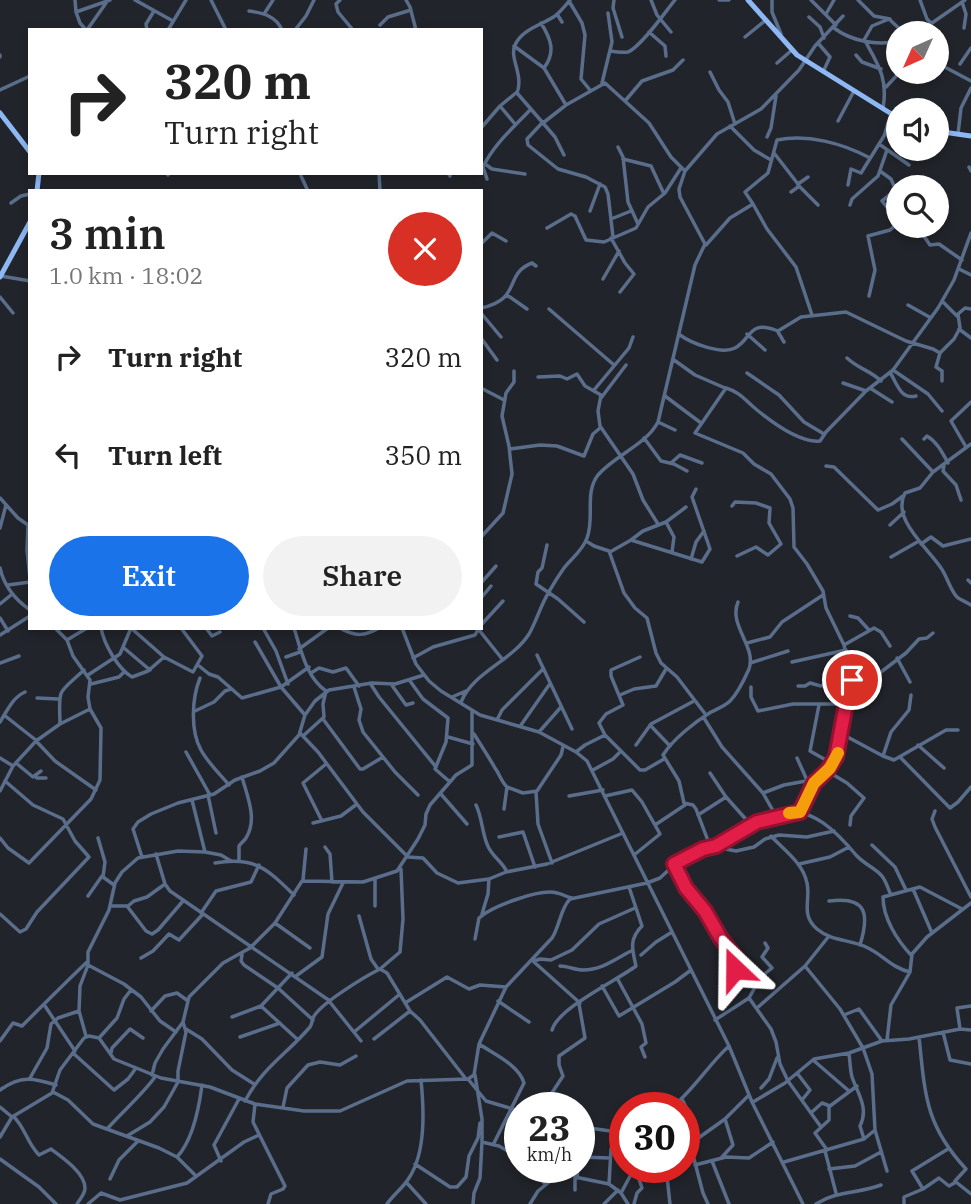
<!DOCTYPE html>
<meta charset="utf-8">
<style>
:root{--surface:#fff;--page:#f2f2f2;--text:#222;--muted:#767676;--accent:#1a73e8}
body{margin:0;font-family:"IBM Plex Serif",serif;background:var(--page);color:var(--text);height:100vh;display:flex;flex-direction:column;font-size:26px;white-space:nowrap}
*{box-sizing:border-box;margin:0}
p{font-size:23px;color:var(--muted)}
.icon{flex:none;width:38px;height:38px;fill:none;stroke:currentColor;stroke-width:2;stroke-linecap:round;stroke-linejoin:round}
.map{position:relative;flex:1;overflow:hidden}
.panel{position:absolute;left:28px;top:189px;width:455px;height:441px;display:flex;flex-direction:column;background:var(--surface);border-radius:0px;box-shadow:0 4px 10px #0003}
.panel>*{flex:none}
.top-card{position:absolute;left:28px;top:28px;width:455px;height:147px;border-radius:0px;box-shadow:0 4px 10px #0003;background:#fff;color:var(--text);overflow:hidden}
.needle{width:46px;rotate:225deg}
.buttons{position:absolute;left:886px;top:21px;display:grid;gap:14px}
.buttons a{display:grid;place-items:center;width:63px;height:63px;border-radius:50%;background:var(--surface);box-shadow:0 4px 10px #0003;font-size:35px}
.speed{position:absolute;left:504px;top:1092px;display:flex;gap:14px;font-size:35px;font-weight:700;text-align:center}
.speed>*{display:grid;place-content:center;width:91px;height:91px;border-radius:50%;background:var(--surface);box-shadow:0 4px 10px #0003;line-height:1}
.speed small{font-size:18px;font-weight:400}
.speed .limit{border:10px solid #d22;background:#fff;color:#111}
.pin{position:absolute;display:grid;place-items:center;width:60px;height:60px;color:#fff;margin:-30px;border:4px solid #fff;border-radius:50%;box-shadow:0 2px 7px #0007}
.me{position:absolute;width:77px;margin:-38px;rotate:337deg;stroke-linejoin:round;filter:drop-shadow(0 0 5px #0008)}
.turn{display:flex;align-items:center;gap:24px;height:147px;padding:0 21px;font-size:32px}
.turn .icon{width:91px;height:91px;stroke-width:2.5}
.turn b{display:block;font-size:49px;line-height:60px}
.round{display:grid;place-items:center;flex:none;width:74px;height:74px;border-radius:37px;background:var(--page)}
.headline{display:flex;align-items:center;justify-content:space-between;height:119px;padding:0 21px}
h1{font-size:42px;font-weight:600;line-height:52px}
.action{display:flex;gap:14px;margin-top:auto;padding:14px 21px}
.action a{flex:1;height:80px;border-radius:42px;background:var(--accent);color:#fff;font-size:28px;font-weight:600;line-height:80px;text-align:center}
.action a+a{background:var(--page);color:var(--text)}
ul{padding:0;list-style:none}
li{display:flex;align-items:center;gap:21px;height:98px;padding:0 21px}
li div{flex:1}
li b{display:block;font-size:26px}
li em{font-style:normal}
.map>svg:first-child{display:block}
</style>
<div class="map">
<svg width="971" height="1204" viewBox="0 0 971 1204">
<rect width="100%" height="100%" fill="#21242a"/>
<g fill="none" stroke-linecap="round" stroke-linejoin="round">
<!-- minor -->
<path stroke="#5a6e8b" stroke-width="3.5" d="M75,0L76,12
M135,0L173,21
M211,0L226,30
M340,0L336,4L338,12L353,30
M406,0L410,7L416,30
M570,0C566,5 560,12 555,16C542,25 522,29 515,45C509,58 524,75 517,93L543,123L566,105L605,83L649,123L671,157L685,171
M614,0L613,8L622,37
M651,0L657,15L671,32
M719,0H729
M772,0V12L781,34
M811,0L836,25
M858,0L874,16L890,19
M920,0L927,19L931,23
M569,1L582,23L585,35L581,79L590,90
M962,2L966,14L964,28
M249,11C263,13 276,16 282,30
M264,14L273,0
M557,14L562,22
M826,14L834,0
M809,17L820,27L824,38
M541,23C551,39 556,52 544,68
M380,25L388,17L411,10
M834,28C851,41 877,46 898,41
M86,30L80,23L76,12L110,0
M87,30L106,3
M147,30L146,24L154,11
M168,30L186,0
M295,30L306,16L314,0
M649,32L665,46L666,56
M922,33L932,23L965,0
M745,37L766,20
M864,40L872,26L889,19L904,33
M865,41C879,66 888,79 883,108
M818,43L830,57L823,72
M514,46L544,68L566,105
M610,51C616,52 622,53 628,52C641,47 665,12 675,0
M856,55L862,62L881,69
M0,57V55
M777,63L792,50
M939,64L971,81
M960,64L971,48
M710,72L719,90L728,102L735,124
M602,83L612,42L608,13
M886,87L900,72
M0,90L30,76
M625,101L642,81L673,70L683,60
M500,106L515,124
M838,121L854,91
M542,123L527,139L528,145L558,169L586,177L605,187L608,194L613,237
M543,123L555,137L564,155
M730,126L754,150L771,160
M481,128L500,106L517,92
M958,134L961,108L971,88
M767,137L771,128L776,96
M879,144L909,165
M618,147L623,157L628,202L638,224
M774,153L798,184V187L791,192
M927,158L926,151L929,149
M623,159L651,166L664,194
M485,164L492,169L525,174
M969,167L971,171
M880,171L891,179L898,195
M167,173L168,175
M379,173L380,191
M448,173L450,176
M301,176L308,191
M487,179L483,167C494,144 514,127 531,109
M798,184L808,177
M798,185L818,205
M848,185L851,169L861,173L884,136L891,114
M896,190L882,201L898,221
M11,203L21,196L30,194
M753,204L767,229L796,267L812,315
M850,205L852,199L878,176L887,150
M590,211L600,184
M611,219L631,211
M917,226L930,245L939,244L962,260
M547,228L571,214L575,216L586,240L604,242L636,228L648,207L665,193L681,168
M611,238L625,263L634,274L620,292
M481,244L492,233L506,241
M706,245L730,218L753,204L745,192L768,173L777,140C808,134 842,143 870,158
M959,269L971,275
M1,276L30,281
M603,279L619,251
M507,295L527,309
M869,296L875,270L868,236L890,230L898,223
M0,297L13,313
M942,301L957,316
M908,305L931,318
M481,308C523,299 503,274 532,263L536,266
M549,309L614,365
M481,313L501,337
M959,329L971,338
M778,332L784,342
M747,334L765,350
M680,335C691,343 721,355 735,348C752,339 748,319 778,331L801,317L846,312L906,341L933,349L940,353
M481,338L497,360
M847,358C860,370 870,370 881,381
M674,360L695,375L725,388
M893,370L928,394L942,411
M747,373L779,395L804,422L824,434
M891,374C897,384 901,400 916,396
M538,377L560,376L567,379L577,374L585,386L601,395L598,411L600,426L633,474L643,500L658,524
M942,381V371L936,367L940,353L954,339L960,328L958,314L965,308L971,309
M843,383L866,391
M481,388L504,400
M870,388L892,402
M594,390L629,348L633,337
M665,396L701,423
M601,398L626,365
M658,422L675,430
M644,438L661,461L674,464L687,471
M902,439L933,472
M924,439L927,436C937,442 942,452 948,463
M971,444L933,472L920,488L905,493C891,519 928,548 941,568C947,576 950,590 957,597C960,600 967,602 971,605
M966,447L951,421L971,402
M510,449L540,445L557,446L584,456L593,434L600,428
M671,463L680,455L702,463
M826,466L834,467L878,510L892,504L903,496
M944,466L943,471L956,485L961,500
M0,498L18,518L28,525
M732,506L735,502L756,503L770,508L769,523L781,544L768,555L756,547L737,556
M666,522L674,537L672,552
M28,525L27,550L30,579
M890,525L904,512
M0,528L6,505
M481,537L503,513L512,474L509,446L502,416L506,393L514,382V371
M631,540L643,531L666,522L686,507
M586,541L594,546L609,551L624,593L635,608L647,618L656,653L661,663L677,677L706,715
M921,544L931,537L943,546L971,539
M547,545L542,568L538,572L536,584L558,599L584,622
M610,552L631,540L702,562L710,549L692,497L696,489
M891,557L919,541
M691,559L696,542L704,531
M0,568C4,586 14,599 30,610
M968,580L971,583
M481,583L496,566
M8,585L30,582
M481,598L491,586
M0,604L11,595
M850,616L858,618L869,630
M0,618L8,631
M481,625L503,601
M101,628C104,644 118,669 132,677L148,671L164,657
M131,628L164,657L193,672L202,656L181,628
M206,628L212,636L220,632
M263,628L276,651L288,684
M294,628C301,650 306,677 326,691L323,704L324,717L303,736
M340,628C355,637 365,636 379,628
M402,628L416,664L429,681L441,691L480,715L539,732L576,752L587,761L729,1046L752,1102L803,1204
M479,630L503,660
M0,635L30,616
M67,640L87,628
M255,642L281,687L305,715
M747,643L770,637L782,622L823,595
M844,645L874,628L881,632L890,646
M124,648L150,670
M299,649L328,628
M537,655L572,729
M286,657L300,652
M640,657L611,670V676L623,705L606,714L599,723L605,735L640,770H645L664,759
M413,658L433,647L475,635L479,628
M897,658L910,682
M792,662L846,650
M0,663L19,656
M750,663L788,651
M198,665L209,674L218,677L242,698L281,687L309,667
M311,673L319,668L333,672L346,668L359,686
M88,675L120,654L131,628
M200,678C192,698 190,730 201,750C208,763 220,774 229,785
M410,681L423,699L448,718L446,742L435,769L450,782
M370,683L379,697L436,767
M91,684L119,677L124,672
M391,684L406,705L413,703
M798,686H805L810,683L821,686L837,680L851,690
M853,686L844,645L826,608L823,591L807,564L794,547L793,508L790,499L771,474L754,464L743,453L695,433L726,388C740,392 746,401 757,410C773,423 800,443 820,441L826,432L866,391L893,370L938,308L954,280L971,233
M354,687L361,709L359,720L363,732L395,772L418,795
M751,687V697L758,711L793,704H846
M620,695L634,689L656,686L666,669
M452,697L466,691
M37,698L58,699
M461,702C473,672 512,661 529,634C537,620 541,604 550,590C554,583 559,575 564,568C572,558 583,550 587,538C595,518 584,493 598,475C615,455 646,445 658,422L695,265L705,244L680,197L679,189L685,171L717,134L761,109L799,70L815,46L843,16
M819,705L810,751L833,764
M195,711L214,702L225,691L231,689
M4,715L37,741
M704,718L722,747L763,793L776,816
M323,719L360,769H363L383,757
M497,720L502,710L543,669
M0,722C7,711 13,697 25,692
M60,723C59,687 57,695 84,670
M521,725L549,685
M650,725L670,746
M539,732L561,707
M300,733L318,752L363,812L408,857L423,858L437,873L458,883L489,879L506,872L547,864L623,833
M474,734C481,745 488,756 495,768C500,775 501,781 507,787L504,809
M842,734L883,756L894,760L946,730H958
M448,737L473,744
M36,741L55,761L96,790
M636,745L651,724L694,701
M918,745L944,768
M186,752L210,795
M576,752L585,745L605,735
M883,756L891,732L909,710L911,695
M900,757L950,808L958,802L971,787
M0,758L13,766
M797,758L811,789
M16,763L33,777L41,771
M593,770L613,759L621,751
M827,771L847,783L864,798L851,816L850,825
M710,773L726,797L751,825
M35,776L37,778H46
M507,787L523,793L537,791L561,755L563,747
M0,791L13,766L36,741L60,724L90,709
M536,792L538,824L552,863
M440,793L467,824
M763,793L784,785L806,781
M208,795L216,833
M569,796L603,790
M605,796L632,790L642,802L660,834L634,855
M192,800L205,852
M476,805C482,817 482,832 487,844C491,856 502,861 507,872
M935,811L932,819L935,827L971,897
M800,812L814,783L827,771L836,757L847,699L852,687L877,675L906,653L919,639L927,638L933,633
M698,815L726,797
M322,821L303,783L326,764
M313,823L341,816L357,804
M655,825L685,805
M771,836C784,850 803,863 807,883C811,900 800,914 817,929C832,942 851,939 868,948C883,955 892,968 910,972
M499,837L523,832L535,867
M0,838L8,848L29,863L91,799L100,780L101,728L90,709L88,697L90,680L73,656L67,640L55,628
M98,838L105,862L103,877L114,885
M716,845C781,810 802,790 856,855C864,864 875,868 881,875C886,880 888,889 891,895
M872,845L895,867L906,890
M710,846L696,809L693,805L684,803L679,781L663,755C673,739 695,722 711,712C717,709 725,706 730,701C737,694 745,678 749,669C757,647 728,625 738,602
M325,847L330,854L332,882
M156,854L165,884L170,891L330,1001
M142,857L133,829L138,822L151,814L178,803L214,794L235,780L260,771L274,763L299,735L305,715L315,701L329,690L372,683L395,684L424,675
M239,860V846C241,843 244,841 246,838C258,819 247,796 242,777
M215,863C255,856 267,869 294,895
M675,864L686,888L705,911L720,937L738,961C732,975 743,978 754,988
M799,864L830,857L849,847
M375,879V906
M303,880L306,849
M913,889L932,933
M88,896L102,876
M829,901C866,896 870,913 860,945
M110,906H127L146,931L152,934L158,930L183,901
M128,906L134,901L147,897L165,884
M201,913L216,891L251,882L259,865
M0,914L20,932L26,929L37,912L89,857L75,841L63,819L33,805L5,781
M482,914L488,894L489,879
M359,916L371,959L378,969
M275,923L310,948
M475,939L479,918C491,907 540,888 557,893C563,894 566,897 572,898
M242,955L241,961L244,965L278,988L313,1020
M641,955L656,942L672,932
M911,955C897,940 883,918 883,897L920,887L962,909
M141,958L153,951L169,934L179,940L203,914
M534,961L540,959L551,960L572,950L599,924L635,908
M534,962L580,1003
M88,965L124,984L141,997L160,1021L176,1032
M560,966C568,966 575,970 583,970C602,970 615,959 631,951
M805,966L840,1009L863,1048L872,1074L875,1130L887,1171
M380,969L400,952L403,919L401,869
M292,973L261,1006L297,1039
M296,976L322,957L328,914L343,883
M617,978L642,1024L646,1043L641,1047L645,1057
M602,986L619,1016L675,982L691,970
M749,998L771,1029L776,1042L780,1064L788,1081L821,1127
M329,1001L361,1041
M498,1001L529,1022
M405,1003L447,977L469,989L480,985L506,987
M45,1006L75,1051
M757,1008L805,966L829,936
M151,1011L165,996L177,993L188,1001
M844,1015L859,1009L882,1041
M232,1017L261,1006
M715,1020L749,998L761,977L772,968L762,957L768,948L765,943
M186,1029L202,1039L232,1070L254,1084
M960,1029L957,1008L971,1006
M552,1030C558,1008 616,981 636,966C632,949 629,939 642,926L629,887
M354,1032L400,994
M943,1032L950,1060L971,1064
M86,1036L79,1011L80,986L88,965V952L109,910L115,883L122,872L138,858L178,851L205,852L221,855L231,861
M240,1037L280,1023
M919,1037C925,1094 925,1125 966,1169L955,1181
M99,1038L117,1018L124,999L131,990
M374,1039L410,1011
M887,1040L891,1005L910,972L912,954L927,937L971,903
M0,1041L13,1023L22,1026C44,1004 65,983 88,961
M479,1044C494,1054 519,1065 524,1083L494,1143
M73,1053L114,1090L128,1079L136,1068
M111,1053L112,1048L130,1029L143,1038
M849,1053C850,1061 850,1069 852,1077C858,1094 869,1108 860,1126L864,1139
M813,1060L849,1091
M797,1073L810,1090L802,1100
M152,1075L155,1063L163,1049L183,1022L189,997L223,963L250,948L275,923L302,881L363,882L397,871L418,839L425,825L426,814L430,805L456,775L472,765V711
M30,1078L47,1048L51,1024L58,1018L79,1011
M468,1079L486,1101L520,1111
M761,1088L769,1079L777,1058
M0,1090C21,1075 33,1078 56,1085
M53,1092L68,1100L93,1124L159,1148L177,1157L196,1176
M682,1099L692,1119L691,1129L696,1138
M245,1101C263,1067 286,1055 310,1027C312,1024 312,1021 313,1018C319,1004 366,976 380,969L387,973L410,1011L420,1020L466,1079
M753,1102L785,1083L814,1059L849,1053L882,1041L909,1039L960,1029L971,1030
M255,1104L253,1122L285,1186L283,1189L271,1194L268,1204
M0,1107L12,1117
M283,1107L287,1088L308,1065L320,1062L340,1065L356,1056
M542,1108L563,1076L559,1065V1056L585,1038L579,1004
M671,1108C693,1091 708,1065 729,1046
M812,1112L822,1103L830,1106L857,1086
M13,1116C25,1127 27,1143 39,1155L51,1149C62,1157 85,1173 85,1188C85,1194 80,1199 77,1204
M107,1129C123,1111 141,1096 155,1077
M127,1136L150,1122L164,1107L178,1082V1071L186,1032L183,1022
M579,1136L589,1128L625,1133
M0,1137L12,1117L52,1093L60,1070L84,1038L89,1036L99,1038L114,1059L161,1078L210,1087L255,1104L304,1111H340L407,1081L468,1079L474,1075L479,1044L506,987L552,938C560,926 560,909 570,899L647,883L660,878L675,864L710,846L736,851L754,847L765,839L779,835L807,837L834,831
M482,1142L499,1146L520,1158
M827,1150L815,1133L829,1120V1107
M825,1151L836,1193
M177,1157C193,1140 199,1108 202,1085
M579,1157L610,1158
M722,1157L733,1145L725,1119
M0,1159L39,1187L56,1204
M221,1161L214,1145L239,1099
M712,1161L729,1204
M784,1162L864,1139L875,1130
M415,1164L450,1187H457L466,1177L469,1156L478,1138L480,1123
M695,1165L726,1157L749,1158L773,1142
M531,1167L545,1184
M666,1167L670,1204
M829,1169L855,1166L881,1152
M565,1174V1167
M577,1178L578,1167
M110,1179L119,1160L138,1141
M406,1182L426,1204
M609,1184L611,1149L620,1132
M923,1189L912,1171L948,1149
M575,1190V1177L609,1184L621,1193
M88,1204L101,1193L120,1200L187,1183L244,1142L259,1135
M387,1204C393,1195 403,1188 409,1178C426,1152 424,1110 421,1080
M473,1204L474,1193L480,1178L482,1142V1119L475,1075
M530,1204L538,1191L553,1179
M604,1204L618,1190
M628,1204L621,1193L635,1167
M634,1204L637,1193L642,1188L635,1167
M708,1204L703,1193L690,1144L725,1119L749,1095
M816,1204C838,1190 858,1194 881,1185
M904,1204V1197L923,1189L939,1178L949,1186L956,1182L971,1194"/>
<!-- major -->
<path stroke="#8eb8f4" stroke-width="5" d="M748,0L797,55L898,118
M0,113L30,152
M936,131L971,136
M37,191L39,173
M0,277L30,222"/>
</g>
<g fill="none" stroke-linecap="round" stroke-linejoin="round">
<defs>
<path id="route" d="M735,969L738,961L720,937L705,911L686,888L674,864L703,849L716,846L757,822L800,812L814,783L827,771L836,757L847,699L853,686L852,680"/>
</defs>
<!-- route casing -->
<use href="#route" stroke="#92132f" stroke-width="18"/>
<!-- route -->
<use href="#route" stroke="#e11d48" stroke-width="12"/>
<!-- slow -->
<path stroke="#f59e0b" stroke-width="12" d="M789,813L800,812L814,783L830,768L838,753"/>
</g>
</svg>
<div class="buttons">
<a><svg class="needle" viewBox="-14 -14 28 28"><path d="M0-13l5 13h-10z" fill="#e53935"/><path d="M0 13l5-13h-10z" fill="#767676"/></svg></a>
<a><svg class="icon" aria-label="sound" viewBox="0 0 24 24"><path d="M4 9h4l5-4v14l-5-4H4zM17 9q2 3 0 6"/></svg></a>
<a><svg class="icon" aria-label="search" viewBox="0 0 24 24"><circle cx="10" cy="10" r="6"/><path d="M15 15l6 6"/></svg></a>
</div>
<div class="speed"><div>23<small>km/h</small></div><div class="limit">30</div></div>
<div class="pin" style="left:852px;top:680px;background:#d93025"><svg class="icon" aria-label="arrive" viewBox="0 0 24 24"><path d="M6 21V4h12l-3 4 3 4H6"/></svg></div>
<svg class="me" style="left:735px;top:969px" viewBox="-20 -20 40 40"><path d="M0-17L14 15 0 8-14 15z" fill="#e11d48" stroke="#fff" stroke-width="4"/></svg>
<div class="top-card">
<div class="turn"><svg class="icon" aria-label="right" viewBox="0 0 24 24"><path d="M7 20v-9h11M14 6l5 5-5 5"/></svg><div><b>320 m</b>Turn right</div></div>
</div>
<section class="panel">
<div class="headline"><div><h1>3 min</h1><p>1.0 km · 18:02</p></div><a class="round" style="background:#d93025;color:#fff"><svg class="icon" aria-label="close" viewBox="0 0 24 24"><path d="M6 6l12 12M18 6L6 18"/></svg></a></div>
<ul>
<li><svg class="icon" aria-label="right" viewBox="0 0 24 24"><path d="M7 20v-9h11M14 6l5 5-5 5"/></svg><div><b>Turn right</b></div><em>320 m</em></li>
<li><svg class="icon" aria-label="left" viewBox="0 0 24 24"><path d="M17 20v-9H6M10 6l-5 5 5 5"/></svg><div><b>Turn left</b></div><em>350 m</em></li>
</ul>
<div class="action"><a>Exit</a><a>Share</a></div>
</section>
</div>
